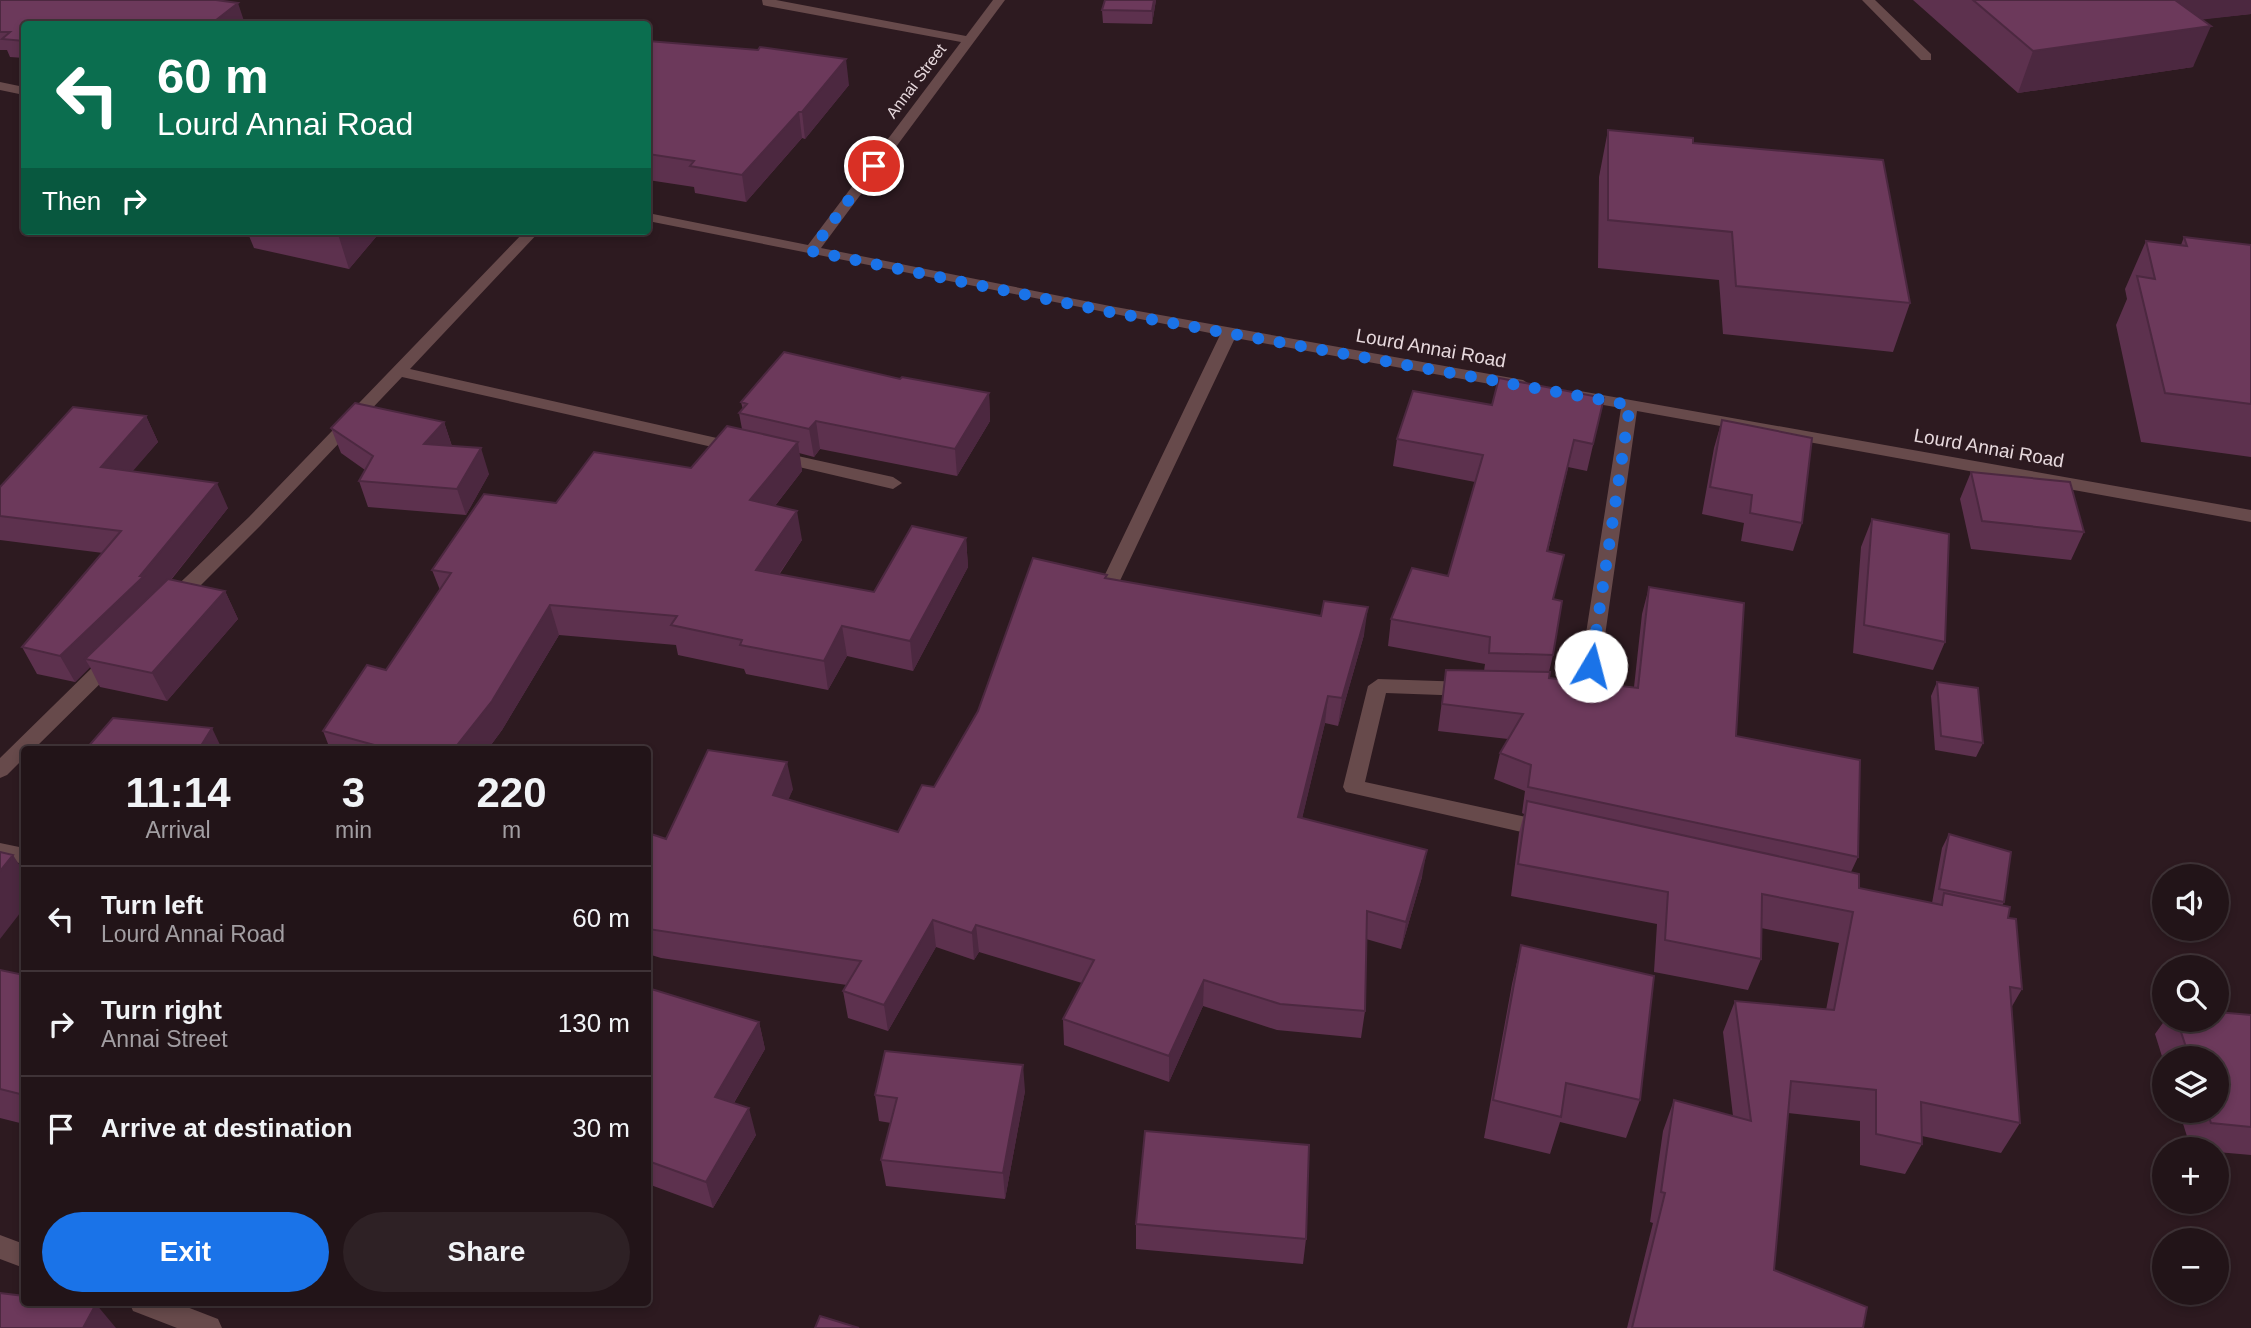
<!DOCTYPE html>
<meta charset="utf-8">
<style>
:root{--surface:#221418;--page:#2e2125;--text:#f1f3f6;--muted:#a29ea2;--line:#3f3337;--accent:#1a73e8}
body{margin:0;font-family:Helvetica,sans-serif;background:var(--page);color:var(--text);height:100vh;display:flex;flex-direction:column;font-size:26px;white-space:nowrap}
*{box-sizing:border-box;margin:0}
p{font-size:23px;color:var(--muted)}
.icon{flex:none;width:38px;height:38px;fill:none;stroke:currentColor;stroke-width:2;stroke-linecap:round;stroke-linejoin:round}
.map{position:relative;flex:1;overflow:hidden}
.side{position:absolute;left:21px;top:746px;width:630px;height:560px;display:flex;flex-direction:column;background:var(--surface);border-radius:7px;box-shadow:0 4px 10px #0003,0 0 0 2px var(--line)}
.side>*{flex:none}
.top-card{position:absolute;left:21px;top:21px;width:630px;height:214px;border-radius:7px;box-shadow:0 4px 10px #0003,0 0 0 2px var(--line);background:#0b6e4f;color:#fff;overflow:hidden}
.buttons{position:absolute;left:2152px;top:864px;display:grid;gap:14px}
.buttons a{display:grid;place-items:center;width:77px;height:77px;border-radius:50%;background:var(--surface);box-shadow:0 4px 10px #0003,0 0 0 2px var(--line);font-size:35px}
.pin{position:absolute;display:grid;place-items:center;width:60px;height:60px;color:#fff;margin:-30px;border:4px solid #fff;border-radius:50%;box-shadow:0 2px 7px #0007}
.me{position:absolute;width:77px;margin:-38px;rotate:8deg;stroke-linejoin:round;filter:drop-shadow(0 0 5px #0008)}
.turn{display:flex;align-items:center;gap:24px;height:147px;padding:0 21px;font-size:32px}
.turn .icon{width:91px;height:91px;stroke-width:2.5}
.turn b{display:block;font-size:49px;line-height:60px}
.then{display:flex;align-items:center;height:66px;padding:0 21px;background:#0003;gap:14px;font-size:26px}
.eta{display:flex;justify-content:space-evenly;align-items:center;height:119px;text-align:center}
.eta b{font-size:42px;font-weight:700;line-height:49px}
.primary-button{display:flex;gap:14px;margin-top:auto;padding:14px 21px}
.primary-button a{flex:1;height:80px;border-radius:42px;background:var(--accent);color:#fff;font-size:28px;font-weight:700;line-height:80px;text-align:center}
.primary-button a+a{background:var(--page);color:var(--text)}
ul{padding:0;list-style:none}
li{display:flex;align-items:center;gap:21px;height:105px;padding:0 21px;border-top:2px solid var(--line)}
li div{flex:1}
li b{display:block;font-size:26px}
li em{font-style:normal}
.map>svg:first-child{display:block}
</style>
<div class="map">
<svg width="2251" height="1328" viewBox="0 0 2251 1328">
<rect width="100%" height="100%" fill="#2d1a20"/>
<g fill="none" stroke-linecap="round" stroke-linejoin="round">
<!-- minor -->
<path fill="#674a4b" fill-rule="evenodd" d="M762,0H776L966,36L993,0H1005L821,248L1110,306L1523,380L1531,385L1523,390L1235,338L1117,587L1108,593L1101,591L1099,587L1220,335L648,221V213L808,245L961,42L767,6L763,5Z
M1862,0H1875L1931,54V60H1921Z
M0,82L24,87V95L0,90Z
M525,231H540L410,369L739,443L748,448L745,452L739,453L402,377L261,525L179,607H165L163,602L165,597L249,517Z
M1580,391L2251,510V522L1637,411L1597,692C1590,703 1568,703 1561,692L1564,687L1578,685L1621,408L1574,400L1572,396Z
M775,451L893,477L902,483L893,489L769,460L766,456Z
M113,652L120,654L123,659L120,664L34,749H24V758L7,775L0,778V758L106,654Z
M1378,679L1468,682L1478,689L1468,696L1386,693L1365,782L1544,821L1551,823L1554,829L1551,835L1544,837L1346,792L1343,787L1368,686Z
M0,843L24,848V864L0,859Z
M0,1235L24,1244V1268L0,1259Z
M129,1302H174L218,1319L222,1328H177L133,1311Z"/>
</g>
<!-- wall -->
<path fill="#5d314e" d="M0,0L244,21L24,24V58L10,57L7,50H0Z
M1156,0L1152,24L1103,23L1102,10Z
M1913,0H2251V14L2202,19L2193,67L2018,93Z
M648,41L849,85L805,139L802,138L746,202L695,193L694,187L648,180Z
M1608,130L1693,143L1910,303L1893,352L1723,334L1719,280L1598,268L1599,177Z
M247,231H381L349,269L254,248Z
M2184,237L2251,245V457L2141,442L2116,325L2127,299L2125,289L2146,241L2181,245Z
M900,379L989,393L990,421L957,476L820,449L814,457L799,453L802,471L775,506L802,540L779,575L874,592L966,538L968,567L913,671L847,656L828,690L746,674L744,669L678,655L676,645L559,635L502,730L488,749H330L323,731L386,670L440,590L432,570L556,503L691,468L742,429L739,413L743,410L741,402Z
M1604,398L1587,471L1568,467L1548,551L1553,599V655L1549,672V678L1634,687L1642,614L1649,587L1736,736L1858,857L1851,872L1859,888L1932,903L1942,848L1949,834L2004,902L2002,906L2008,918L2022,989L2011,1008L2020,1123L2001,1153L1922,1136V1144L1905,1174L1860,1165V1121L1788,1113L1774,1270L1863,1328H1627L1653,1223L1650,1222L1663,1131L1674,1100L1733,1116L1723,1032L1735,1001L1826,1010L1839,943L1761,928V959L1748,990L1654,972L1657,924L1511,896L1519,833L1524,814L1522,813L1525,791L1494,779L1500,753L1508,739L1438,731L1446,670L1484,671L1485,664L1388,646L1391,619L1448,576L1475,482L1393,466L1397,439Z
M146,416L158,442L132,471L228,508L171,580L225,591L238,619L167,701L100,687L90,667L75,682L37,674L22,647L103,553L0,540V487Z
M1722,420L1802,523L1793,551L1741,541L1744,523L1702,514L1714,448Z
M444,422L452,446L489,474L466,515L368,507L359,481L365,470L341,453L331,428Z
M1971,472L2084,532L2071,560L1971,549L1960,499Z
M1872,519L1945,642L1933,670L1853,653L1861,547Z
M1107,579L1364,635L1338,726L1325,723L1302,818L1422,877L1401,949L1366,939L1365,1011L1361,1038L1277,1030L1203,1006L1169,1082L1064,1045L1063,1019L1082,983L979,952L974,960L936,947L888,1031L848,1018L843,991L847,985L661,958L648,954V833L666,839L793,789L788,799L898,832Z
M1937,682L1983,743L1976,757L1935,750L1931,696Z
M1521,945L1640,1100L1626,1138L1560,1122L1550,1154L1484,1138L1512,984Z
M0,970L24,975V1124L0,1118Z
M648,988L759,1022L765,1049L734,1103L756,1135L713,1208L648,1184Z
M2251,1015V1155L2217,1152V1150L2191,1149L2179,1111H2217V1059H2165V1066L2155,1034L2165,1020H2217Z
M1025,1091L1005,1199L886,1186L881,1160L891,1123L879,1121L875,1095Z
M1136,1224L1306,1239L1303,1264L1136,1249Z"/>
<!-- shaded-wall -->
<path fill="#4c2840" d="M1154,0H1156L1152,24V11Z
M2148,0H2251V14L2138,27Z
M238,3L244,21L239,24H211Z
M2211,26L2193,67L2018,93L2033,51Z
M846,59L849,85L805,139L802,112Z
M799,112L802,138L746,202L742,175Z
M337,231H381L349,269Z
M989,393L990,421L957,476L955,449Z
M146,416L158,442L114,493L101,467Z
M816,421L820,449L814,457L809,429Z
M444,422L452,447L424,444Z
M1574,440L1568,467L1541,578L1547,551Z
M798,442L802,471L756,530L750,500Z
M481,448L489,474L466,515L457,489Z
M217,483L228,508L155,599L85,659L90,667L75,682L60,656L140,576Z
M797,511L802,540L761,600L756,570Z
M966,538L968,567L913,671L910,641Z
M225,591L238,619L167,701L152,673Z
M550,605L559,635L502,730L488,749H454Z
M1368,607L1364,635L1338,726L1342,698Z
M842,626L847,656L828,690L824,661Z
M1328,696L1325,723L1296,844L1298,817Z
M212,728L222,749H199Z
M787,762L793,789L779,822L773,795Z
M1427,850L1422,877L1401,949L1406,922Z
M13,855L24,872V908L0,939V871Z
M933,920L936,947L888,1031L884,1005Z
M976,925L979,952L974,960L972,933Z
M1204,980L1203,1006L1169,1082V1056Z
M759,1022L765,1049L722,1123L715,1097Z
M1023,1065L1025,1091L1005,1199L1003,1173Z
M749,1108L756,1135L713,1208L706,1182Z
M96,1304L116,1328H83Z"/>
<!-- building -->
<path fill="#6c395b" stroke="#4c2840" stroke-width="2" d="M0,0H216L238,3L211,24H24V41L2,39L10,32H0Z
M1105,0H1154L1152,11L1102,10Z
M1973,0H2175L2211,26L2033,51Z
M648,41L758,50L760,47L846,59L802,112H799L742,175L690,166L694,161L648,154Z
M1608,130L1693,138V143L1883,160L1910,303L1736,286L1732,232L1608,220Z
M2184,237L2251,245V404L2165,393L2137,276L2155,279L2146,241L2187,246Z
M784,352L900,379L902,377L989,393L955,449L816,421L809,429L739,413L747,404L741,402Z
M1499,378L1604,398L1593,444L1574,440L1547,551L1564,555L1553,599L1562,601L1553,655L1489,653L1490,637L1391,619L1412,568L1448,576L1483,455L1397,439L1413,391L1492,405Z
M355,403L444,422L424,444L481,448L457,489L359,481L373,456L331,428Z
M73,407L146,416L101,467L217,483L140,576H144L60,656L22,647L121,531L0,516V487Z
M1722,420L1812,438L1802,523L1750,513L1752,495L1710,487Z
M727,426L798,442L750,500L797,511L756,570L874,592L912,526L966,538L910,641L842,626L824,661L740,645L742,640L671,625L677,616L550,605L492,701L454,749H389L323,731L367,665L386,670L451,573L432,570L484,494L556,503L594,452L691,468Z
M1971,472L2070,482L2084,532L1982,521Z
M1872,519L1949,534L1945,642L1864,625Z
M1033,558L1107,575L1105,578L1321,616L1324,601L1368,607L1342,698L1328,696L1298,817L1427,850L1406,922L1367,911L1365,1011L1280,1004L1204,980L1169,1056L1063,1019L1094,960L976,925L972,933L933,920L884,1005L843,991L861,961L648,929V833L666,839L708,750L787,762L773,795L898,832L922,785L934,787L978,711Z
M168,579L225,591L152,673L85,659Z
M1649,587L1744,603L1736,736L1860,760L1858,857L1528,787L1531,765L1500,753L1523,714L1442,704L1446,670L1550,672L1549,678L1638,688Z
M1937,682L1978,688L1983,743L1941,736Z
M113,718L212,728L199,749H86Z
M1527,801L1859,874V888L1942,905L1944,893L2010,907L2008,918L2016,919L2022,989L2010,987L2020,1123L1921,1102L1922,1144L1876,1134V1090L1791,1081L1774,1270L1867,1307L1863,1328H1632L1665,1193L1661,1192L1674,1100L1751,1121L1735,1001L1834,1010L1853,912L1762,894L1761,959L1665,940L1668,892L1518,864Z
M1949,834L2011,852L2004,902L1939,889Z
M0,852L13,855L0,871Z
M1521,945L1654,976L1640,1100L1566,1083L1561,1117L1493,1100Z
M0,970L24,975V1095L0,1089Z
M648,988L759,1022L715,1097L749,1108L706,1182L648,1161Z
M2217,1012L2251,1015V1127L2211,1123L2207,1111H2217V1059H2190L2177,1020H2217Z
M885,1051L1023,1065L1003,1173L881,1160L897,1098L875,1095Z
M1145,1131L1309,1145L1306,1239L1136,1224Z
M0,1293L24,1296V1302H80L96,1304L83,1328H0Z
M820,1316L859,1328H815Z"/>
<g fill="none" stroke-linecap="round" stroke-linejoin="round">
<!-- route -->
<path stroke="#1a73e8" stroke-width="12" stroke-dasharray="0 21.6" d="M874,166L811,251L1110,312L1630,405L1591,666"/>
</g>
<g text-anchor="middle" dominant-baseline="central" stroke-width="5" stroke-linejoin="round" paint-order="stroke">
<!-- far-street labels -->
<g font-size="16" fill="#e7d9dd" stroke="#2d1a20">
<text transform="translate(916 81) rotate(-53)">Annai Street</text>
</g>
<!-- street labels -->
<g font-size="19" fill="#e7d9dd" stroke="#2d1a20">
<text transform="translate(1431 348) rotate(10)">Lourd Annai Road</text>
<text transform="translate(1989 448) rotate(10)">Lourd Annai Road</text>
</g>
</g>
</svg>
<div class="buttons">
<a><svg class="icon" aria-label="sound" viewBox="0 0 24 24"><path d="M4 9h4l5-4v14l-5-4H4zM17 9q2 3 0 6"/></svg></a>
<a><svg class="icon" aria-label="search" viewBox="0 0 24 24"><circle cx="10" cy="10" r="6"/><path d="M15 15l6 6"/></svg></a>
<a><svg class="icon" aria-label="layers" viewBox="0 0 24 24"><path d="M12 4l9 5-9 5-9-5zM3 14l9 5 9-5"/></svg></a>
<a>+</a>
<a>−</a>
</div>
<div class="pin" style="left:874px;top:166px;background:#d93025"><svg class="icon" aria-label="arrive" viewBox="0 0 24 24"><path d="M6 21V4h12l-3 4 3 4H6"/></svg></div>
<svg class="me" style="left:1591px;top:666px" viewBox="-20 -20 40 40"><circle r="19" fill="#fff"/><path d="M0-13L10 11 0 6-10 11z" fill="#1a73e8"/></svg>
<div class="top-card">
<div class="turn"><svg class="icon" aria-label="left" viewBox="0 0 24 24"><path d="M17 20v-9H6M10 6l-5 5 5 5"/></svg><div><b>60 m</b>Lourd Annai Road</div></div>
<div class="then">Then<svg class="icon" aria-label="right" viewBox="0 0 24 24"><path d="M7 20v-9h11M14 6l5 5-5 5"/></svg></div>
</div>
<section class="side">
<div class="eta">
<div><b>11:14</b><p>Arrival</p></div>
<div><b>3</b><p>min</p></div>
<div><b>220</b><p>m</p></div>
</div>
<ul>
<li><svg class="icon" aria-label="left" viewBox="0 0 24 24"><path d="M17 20v-9H6M10 6l-5 5 5 5"/></svg><div><b>Turn left</b><p>Lourd Annai Road</p></div><em>60 m</em></li>
<li><svg class="icon" aria-label="right" viewBox="0 0 24 24"><path d="M7 20v-9h11M14 6l5 5-5 5"/></svg><div><b>Turn right</b><p>Annai Street</p></div><em>130 m</em></li>
<li><svg class="icon" aria-label="arrive" viewBox="0 0 24 24"><path d="M6 21V4h12l-3 4 3 4H6"/></svg><div><b>Arrive at destination</b></div><em>30 m</em></li>
</ul>
<div class="primary-button"><a>Exit</a><a>Share</a></div>
</section>
</div>
